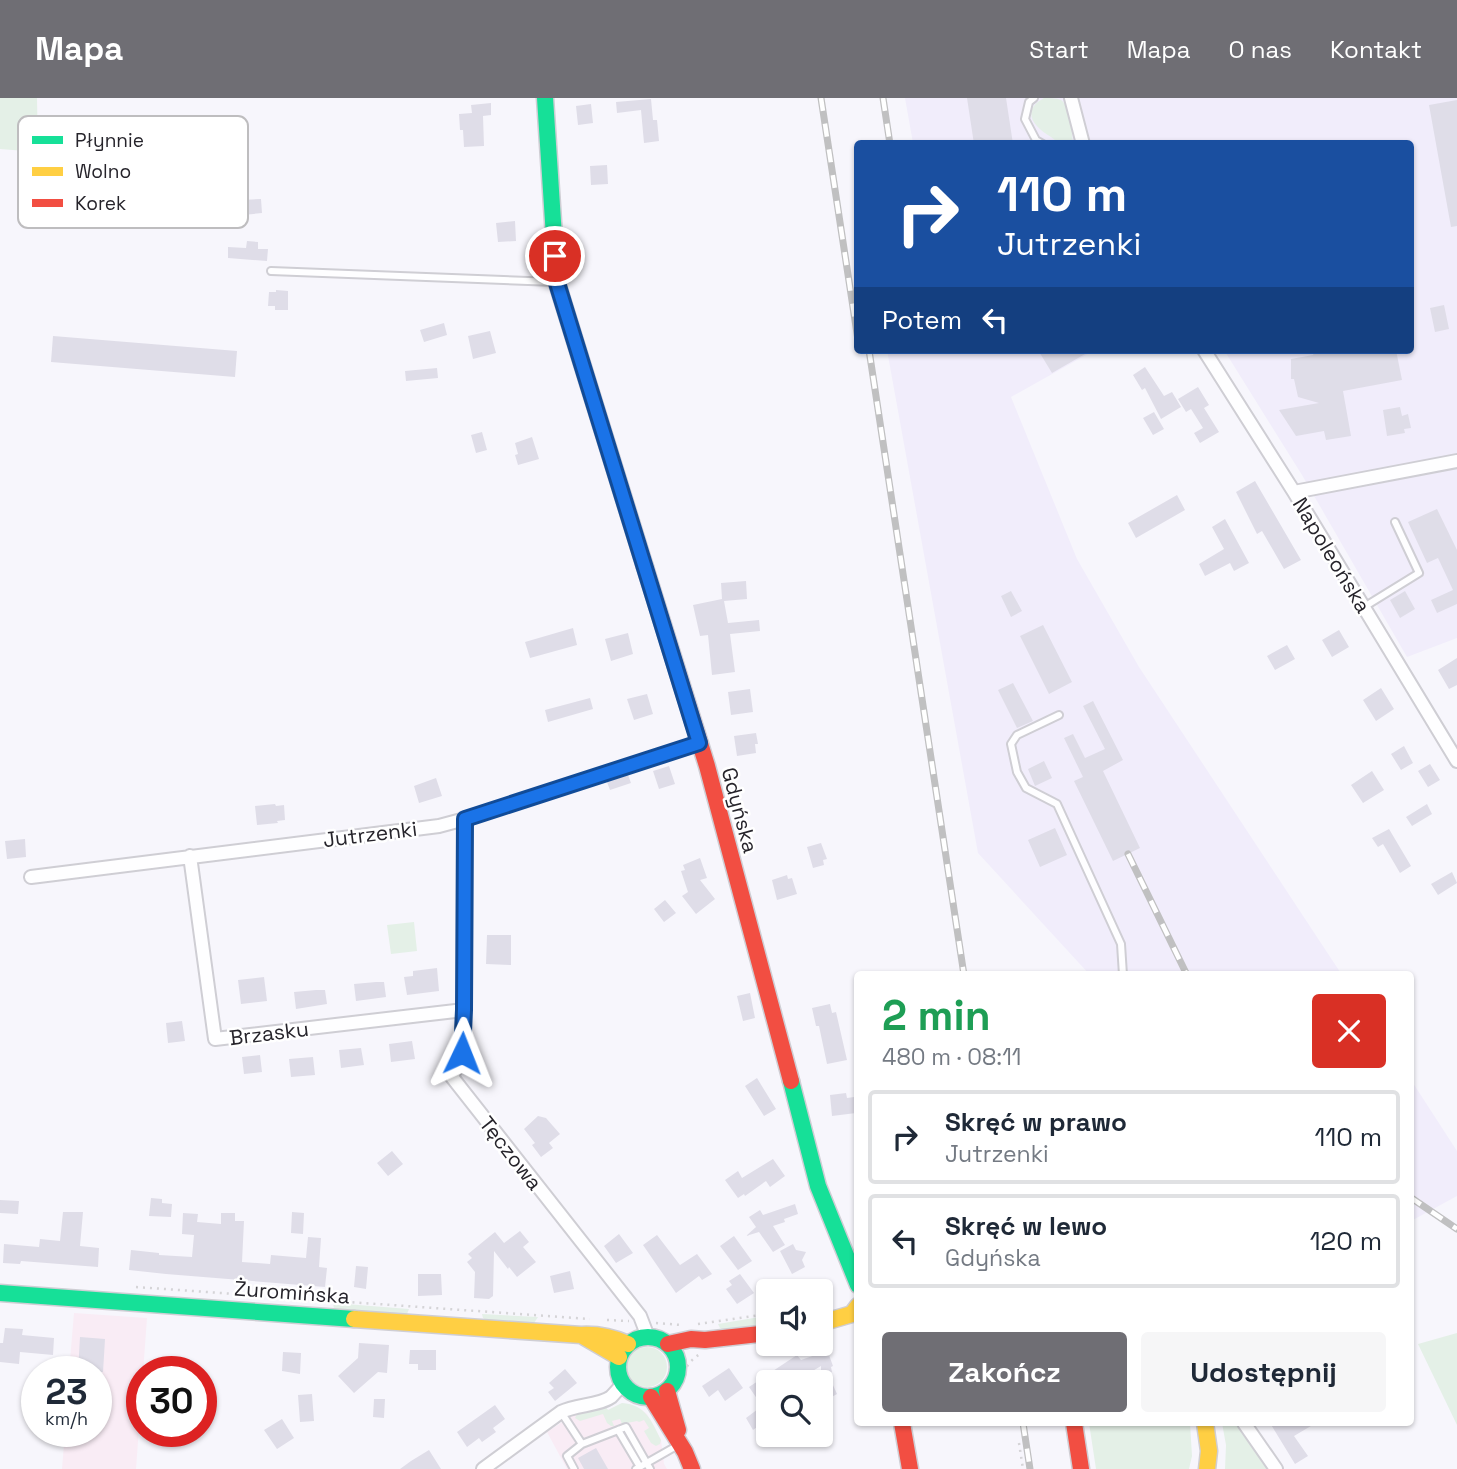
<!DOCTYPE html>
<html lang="pl">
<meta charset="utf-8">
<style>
:root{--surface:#fff;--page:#f6f6f7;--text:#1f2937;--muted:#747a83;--line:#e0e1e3;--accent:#6f6e74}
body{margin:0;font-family:"Space Grotesk",sans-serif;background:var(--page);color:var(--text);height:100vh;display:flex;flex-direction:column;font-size:26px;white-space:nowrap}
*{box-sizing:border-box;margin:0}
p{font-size:23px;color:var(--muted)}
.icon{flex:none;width:38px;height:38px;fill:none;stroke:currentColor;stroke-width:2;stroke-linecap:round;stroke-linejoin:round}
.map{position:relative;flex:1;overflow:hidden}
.drawer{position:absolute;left:854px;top:873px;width:560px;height:455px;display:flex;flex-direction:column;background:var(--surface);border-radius:7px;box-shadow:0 2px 5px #0004}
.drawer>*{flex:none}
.hud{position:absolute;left:854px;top:42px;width:560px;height:214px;border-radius:7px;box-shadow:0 2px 5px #0004;background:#1a4fa0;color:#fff;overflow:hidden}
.controls{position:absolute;left:756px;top:1181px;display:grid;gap:14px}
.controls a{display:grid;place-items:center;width:77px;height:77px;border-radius:7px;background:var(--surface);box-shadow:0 2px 5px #0004;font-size:35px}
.speed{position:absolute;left:21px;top:1258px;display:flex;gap:14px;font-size:35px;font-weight:700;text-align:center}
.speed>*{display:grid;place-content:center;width:91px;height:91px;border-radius:50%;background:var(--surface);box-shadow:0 2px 5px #0004;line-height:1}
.speed small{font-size:18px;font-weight:400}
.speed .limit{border:10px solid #d22;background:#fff;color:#111}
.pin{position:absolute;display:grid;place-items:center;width:60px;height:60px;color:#fff;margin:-30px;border:4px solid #fff;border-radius:50%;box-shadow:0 2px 7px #0007}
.me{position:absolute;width:77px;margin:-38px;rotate:2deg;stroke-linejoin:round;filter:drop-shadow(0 0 5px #0008)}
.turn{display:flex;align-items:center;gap:24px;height:147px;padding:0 28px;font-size:32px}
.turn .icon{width:91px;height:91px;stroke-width:2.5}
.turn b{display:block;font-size:49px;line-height:60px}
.then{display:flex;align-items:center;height:66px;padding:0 28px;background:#0003;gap:14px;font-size:26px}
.round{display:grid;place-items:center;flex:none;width:74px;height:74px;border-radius:7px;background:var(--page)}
.overview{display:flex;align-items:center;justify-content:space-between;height:119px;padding:0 28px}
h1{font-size:42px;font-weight:600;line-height:52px;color:#1e9e55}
.button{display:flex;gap:14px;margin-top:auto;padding:14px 28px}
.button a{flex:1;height:80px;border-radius:7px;background:var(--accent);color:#fff;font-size:28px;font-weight:600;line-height:80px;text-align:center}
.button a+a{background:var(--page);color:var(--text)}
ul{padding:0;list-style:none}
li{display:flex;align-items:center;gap:21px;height:94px;margin:0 14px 10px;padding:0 14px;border:4px solid var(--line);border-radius:7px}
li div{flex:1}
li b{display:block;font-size:26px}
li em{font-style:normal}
header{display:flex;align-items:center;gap:42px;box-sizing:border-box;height:98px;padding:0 35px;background:var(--accent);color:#fff}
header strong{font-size:33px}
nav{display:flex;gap:38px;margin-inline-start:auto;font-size:24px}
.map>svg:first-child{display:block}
</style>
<header>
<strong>Mapa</strong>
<nav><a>Start</a><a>Mapa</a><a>O nas</a><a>Kontakt</a></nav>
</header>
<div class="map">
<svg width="1457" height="1371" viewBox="0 0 1457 1371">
<rect width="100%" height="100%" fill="#f7f6fc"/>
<!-- commercial -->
<path fill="#f9ecf5" d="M74,1215L147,1220L136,1371H62L65,1334H96V1274H69Z
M622,1305L639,1310L647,1316L661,1342L664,1366L667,1371H567L547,1334L579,1313L605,1308L608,1312Z"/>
<!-- built -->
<path fill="#f1edfb" d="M905,0H1457V540L1407,559L1302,377L1224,252H1410V46L913,45Z
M887,252H1095L1011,299L1077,461L1139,569L1342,877H1090L978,755Z
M1411,982L1457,1053V1098L1411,1123Z"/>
<!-- green -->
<path fill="#e4f0e7" d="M0,0H37L38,54L0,51Z
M1044,0C1050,0 1056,0 1061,2C1070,8 1072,35 1073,45C1069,45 1065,47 1061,45C1057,44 1054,41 1051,39C1034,29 1020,13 1044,0Z
M414,824L417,853L391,856L387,827Z
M333,1205L409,1211L407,1216L334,1211Z
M482,1216L538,1219L534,1225L486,1222L483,1220Z
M765,1218L766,1227L724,1232L720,1230L718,1226Z
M1457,1235V1327L1418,1246Z
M627 1269a20 20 0 1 1 40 0a20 20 0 1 1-40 0Z
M622,1305C646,1307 651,1322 661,1342L660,1346L656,1348L651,1345L644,1333L649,1330L644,1322L639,1324L637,1323L622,1326L620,1321L612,1323L614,1328H611L607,1325L603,1316L580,1323L575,1320L579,1313L605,1308L608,1312Z
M1089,1325H1190L1192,1358L1189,1371H1096Z
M1222,1325H1240L1271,1371H1225L1226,1347Z"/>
<!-- building -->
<path fill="#dfdde8" d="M967,0H1006L1013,46H974Z
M651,1L653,22H657L659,43L644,45L641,12L617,15L616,4Z
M1457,2V128L1451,129L1429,7Z
M491,5V17L483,18L484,48L464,49L463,32H460L459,16L472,15L471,7Z
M591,6L593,25L578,27L576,8Z
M607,67L608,86L591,87L590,68Z
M261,101L262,115L243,117L242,102Z
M515,123L516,143L498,144L496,125Z
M247,143L258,144V151H268L267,163L228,160V149L246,150Z
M276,192L288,193V212H275V208H268L269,194H276Z
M1444,207L1449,231L1435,234L1430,210Z
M444,225L447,237L424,244L420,232Z
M490,233L496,255L473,261L468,238Z
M53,238L237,253L235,279L51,264Z
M1038,252H1092L1052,275Z
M1338,252H1396L1402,282L1343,293L1351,338L1326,342L1324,333L1296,338L1279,312L1319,305L1298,299L1294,281H1291V261L1313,257L1315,253L1323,256Z
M1145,269L1164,298L1172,294L1181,309L1161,321L1145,290L1142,292L1133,277Z
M437,270L438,280L406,283L405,273Z
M1198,289L1209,307L1204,310L1219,334L1200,345L1194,335L1203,330L1191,311L1186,314L1178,301Z
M1400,309L1402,318L1408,316L1411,330L1404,331L1405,335L1387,338L1383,312Z
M1154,314L1164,331L1153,337L1143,320Z
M482,334L487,352L476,355L471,337Z
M532,339L539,361L518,367L515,357L518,356L515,345Z
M1255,383L1301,462L1284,471L1262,433L1257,436L1236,394Z
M1177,397L1185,412L1136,440L1128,425Z
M1437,411L1457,452V506L1437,515L1431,502L1453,492L1438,460L1427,465L1408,424Z
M1225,421L1249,465L1234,473L1230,465L1205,478L1199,466L1224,451L1212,429Z
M746,483L747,501L724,503L728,525L759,522L760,533L730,536L735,574L712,577L708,537L700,538L693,507L722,501L721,485Z
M1011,493L1022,513L1011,519L1001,498Z
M1405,493L1415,511L1400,520L1390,502Z
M1043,527L1072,584L1049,596L1020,538Z
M573,530L577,547L530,560L525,544Z
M1339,532L1349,549L1332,559L1322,542Z
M628,535L633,556L611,563L605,541Z
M1287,547L1295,561L1275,572L1267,558Z
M1457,560V587L1449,591L1438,572Z
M1013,585L1033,623L1017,630L998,592Z
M1381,590L1394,611L1376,623L1363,602Z
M750,591L753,614L731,617L728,594Z
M647,596L653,616L634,622L627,601Z
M590,600L593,611L548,624L545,612Z
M1093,603L1123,662L1103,673L1140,750L1113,763L1074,683L1083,679L1064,640L1073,636L1085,660L1105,651L1083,608Z
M756,635L758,646H755L756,655L737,658L734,638Z
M1404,648L1413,665L1401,672L1391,656Z
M1044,663L1052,680L1035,688L1028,671Z
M1430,666L1440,682L1428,689L1418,673Z
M669,668L675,686L659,691L653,673Z
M1372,673L1384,692L1363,705L1351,687Z
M628,677L631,685L610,692L607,684Z
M436,680L442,698L419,705L414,688Z
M275,706L276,708L284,707L285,722L277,723L278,725L257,727L255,708Z
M1427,706L1432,716L1412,728L1406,719Z
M1055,730L1067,757L1040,769L1028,742Z
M1389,731L1411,768L1400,775L1383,746L1378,749L1372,740Z
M25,741L26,759L7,761L5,743Z
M821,745L827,761L823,762L824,767L813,770L807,749Z
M700,760L707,780L700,782L715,801L696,816L682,798L688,794L681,773L685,772L683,767Z
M1452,774L1457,785L1438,797L1431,786Z
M787,777L788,781L792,780L797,796L777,802L772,782Z
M665,802L676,815L664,824L654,811Z
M487,837H511V867L486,866Z
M437,870L439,893L407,897L404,879L413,878V873Z
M264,879L267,903L241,906L238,882Z
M376,884H384L386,899L356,903L354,886Z
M316,892H325L327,906L296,911L294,894Z
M750,895L755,920L743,923L737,898Z
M830,906L832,915L836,914L847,962L827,966L819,928H816L812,910Z
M182,923L185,943L168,945L166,925Z
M412,943L415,961L391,964L389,946Z
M361,950L364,967L341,970L339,952Z
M260,957L262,974L244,976L242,959Z
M313,959L315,977L291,979L289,961Z
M757,980L776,1011L764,1018L745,988Z
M846,995L847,1000L854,999L856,1015L832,1018L830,997Z
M538,1018L546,1020L560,1036L549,1045L553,1050L541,1059L532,1047L535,1045L524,1031Z
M392,1053L403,1066L388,1078L377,1065Z
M773,1061L785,1078L770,1089L766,1083L745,1098L744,1096L738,1100L725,1082L738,1073L742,1080Z
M151,1100L162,1101V1105L172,1106L171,1119L149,1118Z
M0,1102L19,1103L18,1116L0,1115Z
M795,1106L798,1116L784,1121L785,1124L773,1128L785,1147L773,1154L759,1134L746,1138L756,1129L749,1119L760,1112L763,1117Z
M63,1114H83L80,1148L99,1150L98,1169L21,1163L20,1166L3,1165L4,1146L39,1149L40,1141L60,1143Z
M292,1114L304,1115L303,1136L291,1135Z
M183,1115L198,1116L197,1124L221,1126V1115H235V1123H244L242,1164L270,1166L271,1157L306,1160L308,1139L321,1140L319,1169L327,1170L325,1189L166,1176L129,1172L131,1152L159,1155V1157L192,1159L194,1137L182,1136Z
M520,1133L529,1144L523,1149L536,1164L517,1179L509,1169L508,1171L494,1153L493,1198L489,1201L474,1200L475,1174L467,1164L472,1160L468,1156L495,1134L504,1145Z
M619,1136L633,1155L616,1165L604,1148Z
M657,1137L680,1167L697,1156L712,1176L702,1182L699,1178L676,1195L643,1147Z
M734,1138L752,1163L738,1172L720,1148Z
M793,1146L796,1152L806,1154L802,1162L805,1169L792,1176L780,1153Z
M356,1168L368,1169L366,1191L354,1189Z
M570,1173L574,1191L554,1195L550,1178Z
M418,1176H441L442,1197L418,1198Z
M740,1176L754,1195L737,1206L726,1191L732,1187L729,1183Z
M783,1181L789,1194H761Z
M5,1230L23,1231L22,1237L54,1240L53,1257L20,1254L19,1266L0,1264V1245H3Z
M821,1238H822L833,1268L831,1269L832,1274L828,1276L837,1296L821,1305V1268L794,1284H768V1321L753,1332L746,1320L762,1308L749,1289L797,1257L801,1262L821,1255Z
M80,1239L105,1241L103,1274H78Z
M359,1245L389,1247L387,1275L378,1274L354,1295L338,1278L358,1260Z
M410,1252H436V1272H418V1266H409Z
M283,1254L301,1255L300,1276L282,1273Z
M729,1270L743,1290L725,1303L718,1292L709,1299L702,1288Z
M565,1271L577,1285L555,1303L548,1294L554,1290L549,1285Z
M312,1296L314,1323L300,1324L298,1297Z
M374,1301H385L384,1320L373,1319Z
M495,1307L505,1321L493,1330L496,1334L482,1344L479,1340L467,1349L457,1334Z
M282,1321L294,1340L277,1351L264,1332Z
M1270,1325H1316L1294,1338L1308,1358L1295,1366Z
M596,1350L608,1371H584L578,1360Z
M429,1352L441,1371H400L411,1363Z"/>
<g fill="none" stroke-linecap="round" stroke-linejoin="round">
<defs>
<path id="lane" d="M1034,0L1029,4L1025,21L1036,42L1043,46
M271,173L555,184
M1364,509L1419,475L1395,424
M1059,617L1017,637L1011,646L1017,674L1026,690L1057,706L1121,846L1123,877
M561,1314L582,1346L626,1329L650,1371
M618,1332L640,1369
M574,1371L567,1358L582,1346
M636,1371L680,1346"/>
<path id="street" d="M1071,0L1083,46
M1204,252L1294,394L1457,663
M1294,394L1457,363
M465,721L464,912L462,955L452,979L640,1218L648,1239
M190,758L215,941L464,912
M31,779L439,728L465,721L699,645
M1244,1325L1276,1371
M483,1371L561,1314C576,1307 600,1307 611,1299C615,1295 619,1290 623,1286"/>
<path id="fast" d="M545,0L557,185L645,469
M791,983L818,1088L858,1187
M0,1195L354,1221
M618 1269a30 30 0 1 1 60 0a30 30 0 1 1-60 0Z"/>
<path id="slow" d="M354,1221L581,1237C598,1236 612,1239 628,1246
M821,1225L852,1216L858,1208
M583,1238L619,1259
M1205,1325L1209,1353L1207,1371"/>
<path id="jam" d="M645,469L707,668L791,983
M668,1246L691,1241L705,1242L768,1235
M667,1293L678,1332
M651,1299L685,1354L692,1371
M902,1325L910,1371
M1074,1325L1081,1371"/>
</defs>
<!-- lane casing -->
<use href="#lane" stroke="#cfced4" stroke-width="10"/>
<!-- street casing -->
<use href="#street" stroke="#cfced4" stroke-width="16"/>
<!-- fast casing -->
<use href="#fast" stroke="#cfced4" stroke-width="19"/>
<!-- slow casing -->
<use href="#slow" stroke="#cfced4" stroke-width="19"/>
<!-- jam casing -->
<use href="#jam" stroke="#cfced4" stroke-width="19"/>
<!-- path -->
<path stroke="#d5d4d7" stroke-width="2.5" stroke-dasharray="2 5" stroke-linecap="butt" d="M136,1189L590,1221
M607,1222L629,1223
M656,1225L681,1227
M698,1226L768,1216
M680,1288C684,1273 686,1265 700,1256
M1019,1345L1023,1371"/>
<!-- lane -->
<use href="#lane" stroke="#fefeff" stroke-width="6"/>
<!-- street -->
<use href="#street" stroke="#fefeff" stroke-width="12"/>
<!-- fast -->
<use href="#fast" stroke="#16e098" stroke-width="16"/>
<!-- slow -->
<use href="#slow" stroke="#ffcf43" stroke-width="16"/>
<!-- jam -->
<use href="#jam" stroke="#f24e42" stroke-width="16"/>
<defs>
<path id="rail" d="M821,0L858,242
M883,0L890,46
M869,252L964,877
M1128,756L1187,877
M1410,1099L1457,1131
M1023,1325L1030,1371"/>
</defs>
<!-- rail casing -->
<use href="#rail" stroke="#c0c0c1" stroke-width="7"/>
<!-- rail -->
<use href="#rail" stroke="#fff" stroke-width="4.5" stroke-dasharray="13" stroke-linecap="butt"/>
</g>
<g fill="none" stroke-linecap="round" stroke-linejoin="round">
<defs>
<path id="route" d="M462,955L464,912L465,721L699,645L557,185L555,158"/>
</defs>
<!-- route casing -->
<use href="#route" stroke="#114b97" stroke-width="18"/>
<!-- route -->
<use href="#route" stroke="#1a73e8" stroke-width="12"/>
</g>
<g text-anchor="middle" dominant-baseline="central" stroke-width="5" stroke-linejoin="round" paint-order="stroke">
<!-- street labels -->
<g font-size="21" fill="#26242b" stroke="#fff">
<text transform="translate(1332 457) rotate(59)">Napoleońska</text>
<text transform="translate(740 712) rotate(75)">Gdyńska</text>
<text transform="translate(370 736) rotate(-7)">Jutrzenki</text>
<text transform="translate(269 935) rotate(-7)">Brzasku</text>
<text transform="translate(511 1055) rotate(52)">Tęczowa</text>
<text transform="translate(292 1194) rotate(4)">Żuromińska</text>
</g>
</g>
<!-- legend -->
<rect x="18" y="18" width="230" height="112" rx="10" fill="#fff" stroke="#bebdbf" stroke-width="2"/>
<rect x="32" y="38" width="31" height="8" fill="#16e098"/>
<rect x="32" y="69" width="31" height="9" fill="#ffcf43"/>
<rect x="32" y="101" width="31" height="8" fill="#f24e42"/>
<g font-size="19" fill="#26242b">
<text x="75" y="49">Płynnie</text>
<text x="75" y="80">Wolno</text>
<text x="75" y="112">Korek</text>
</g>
</svg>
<div class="controls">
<a><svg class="icon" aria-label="sound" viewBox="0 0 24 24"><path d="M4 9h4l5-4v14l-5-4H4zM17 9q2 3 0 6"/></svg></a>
<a><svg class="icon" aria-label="search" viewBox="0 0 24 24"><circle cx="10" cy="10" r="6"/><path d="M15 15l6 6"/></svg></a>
</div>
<div class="speed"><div>23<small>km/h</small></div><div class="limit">30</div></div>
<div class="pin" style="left:555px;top:158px;background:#d93025"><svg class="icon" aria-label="arrive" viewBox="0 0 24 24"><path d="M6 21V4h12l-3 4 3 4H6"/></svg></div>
<svg class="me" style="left:462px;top:955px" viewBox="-20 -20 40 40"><path d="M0-17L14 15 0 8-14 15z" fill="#1a73e8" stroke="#fff" stroke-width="4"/></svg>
<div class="hud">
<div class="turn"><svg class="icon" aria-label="right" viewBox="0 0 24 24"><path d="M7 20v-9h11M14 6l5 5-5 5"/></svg><div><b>110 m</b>Jutrzenki</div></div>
<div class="then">Potem<svg class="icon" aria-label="left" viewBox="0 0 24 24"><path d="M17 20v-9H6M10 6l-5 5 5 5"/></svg></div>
</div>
<section class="drawer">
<div class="overview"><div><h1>2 min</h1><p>480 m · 08:11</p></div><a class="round" style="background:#d93025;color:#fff"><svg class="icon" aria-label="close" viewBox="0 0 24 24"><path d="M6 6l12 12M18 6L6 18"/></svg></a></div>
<ul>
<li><svg class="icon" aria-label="right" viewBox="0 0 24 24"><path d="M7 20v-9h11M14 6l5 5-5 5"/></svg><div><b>Skręć w prawo</b><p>Jutrzenki</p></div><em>110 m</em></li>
<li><svg class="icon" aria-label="left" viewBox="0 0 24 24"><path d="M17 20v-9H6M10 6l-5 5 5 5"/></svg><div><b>Skręć w lewo</b><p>Gdyńska</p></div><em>120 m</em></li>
</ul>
<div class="button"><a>Zakończ</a><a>Udostępnij</a></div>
</section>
</div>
